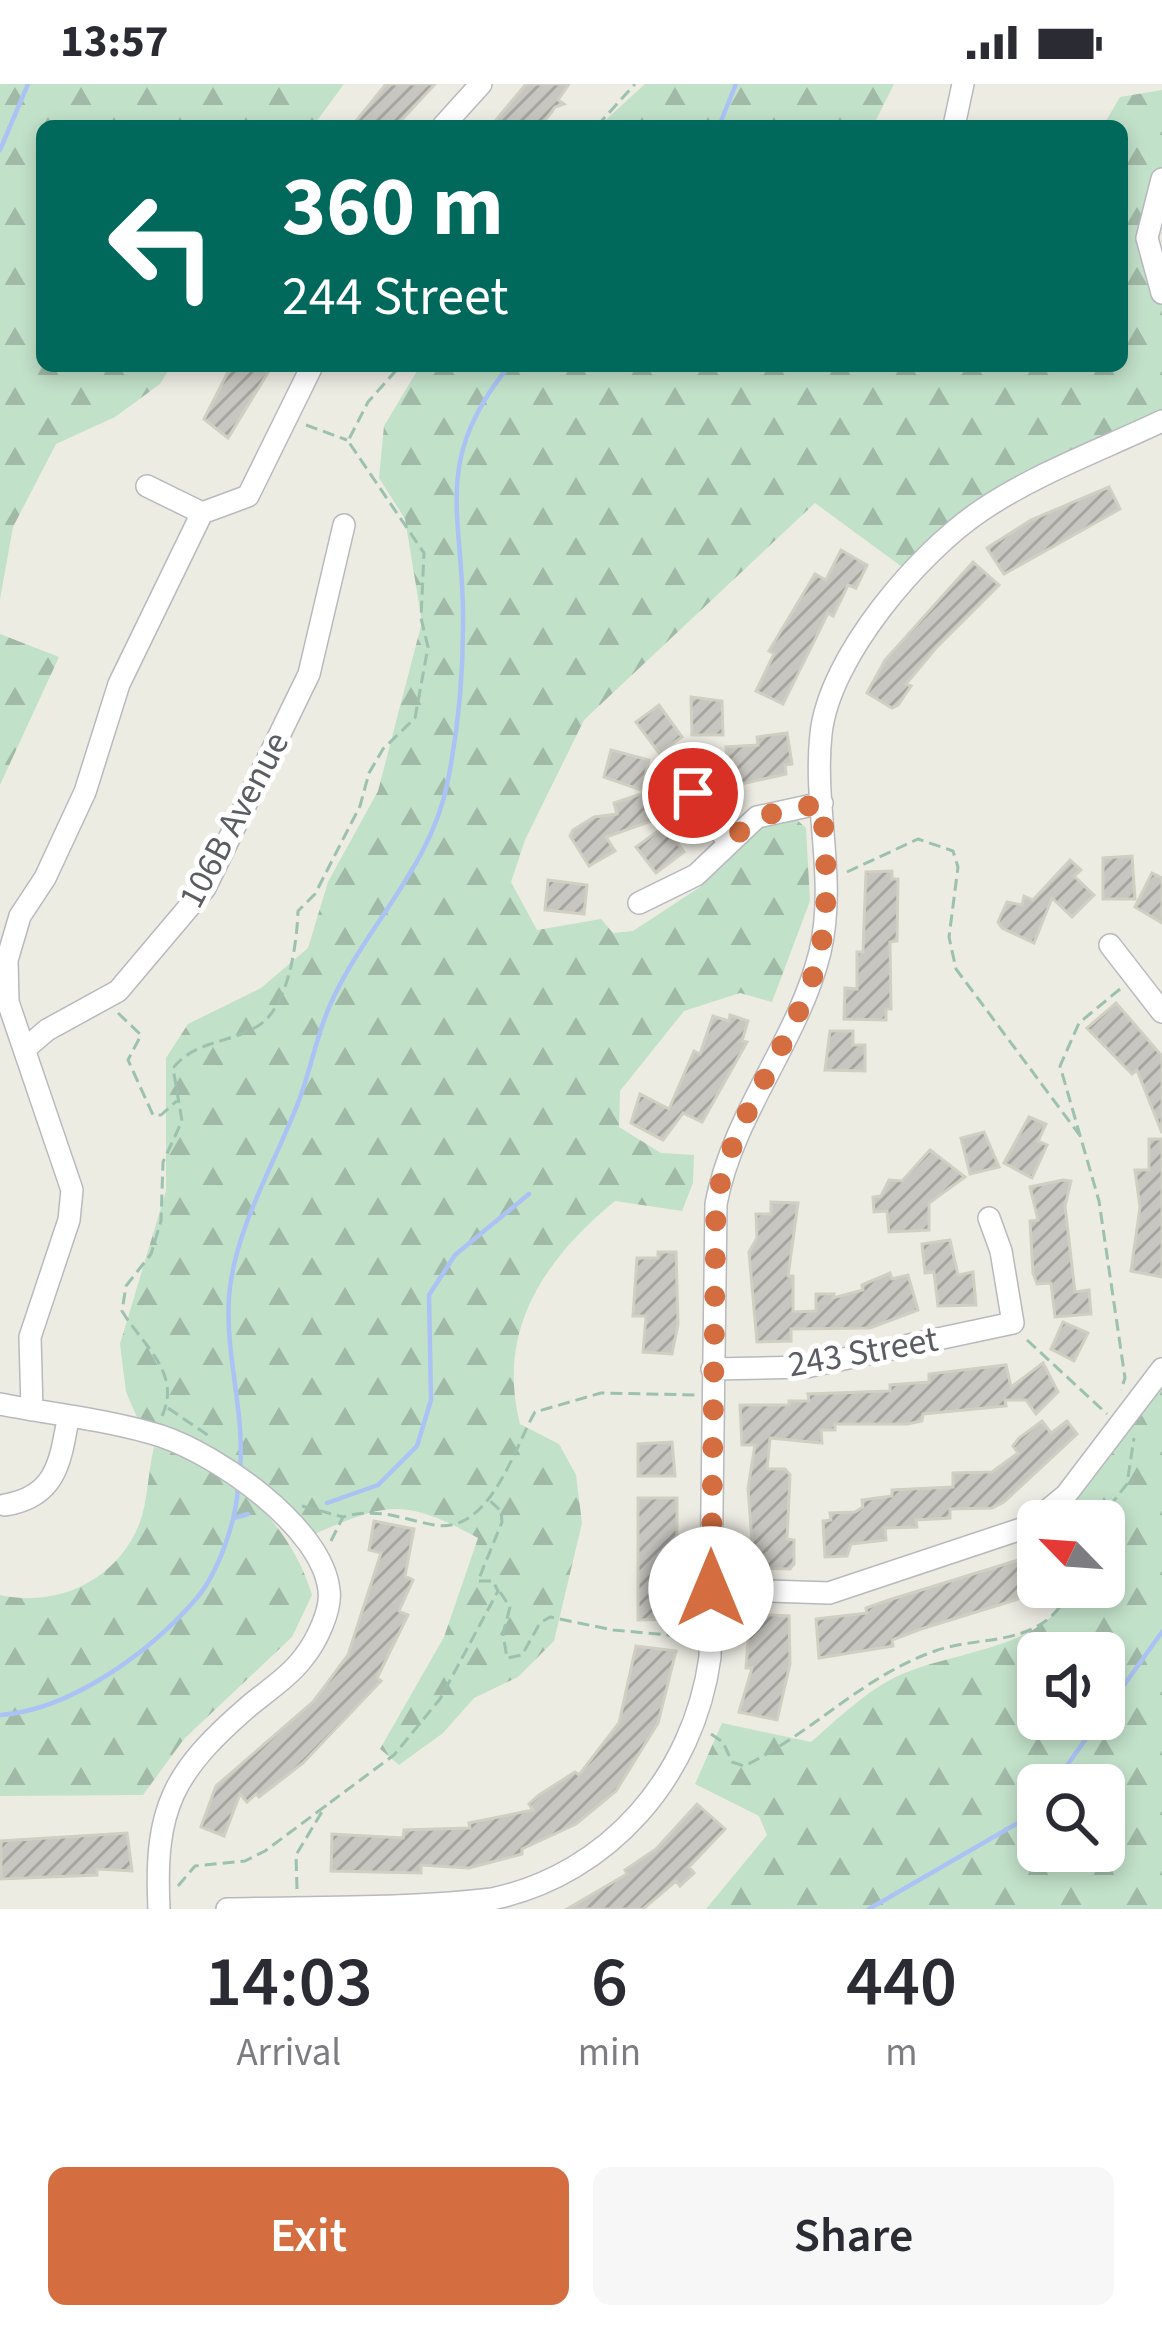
<!DOCTYPE html>
<style>
:root{--surface:#fff;--page:#f7f7f7;--text:#2b2b33;--muted:#7c7c81;--accent:#d46e41}
body{margin:0;font-family:"Source Sans 3",sans-serif;background:var(--page);color:var(--text);height:100vh;display:flex;flex-direction:column;font-size:45px;white-space:nowrap}
*{box-sizing:border-box;margin:0}
p{font-size:39px;color:var(--muted)}
.icon{flex:none;width:66px;height:66px;fill:none;stroke:currentColor;stroke-width:2;stroke-linecap:round;stroke-linejoin:round}
.map{position:relative;height:1825px;overflow:hidden}
.side{display:flex;flex-direction:column;background:var(--surface);flex:1}
.side>*{flex:none}
.banner{position:absolute;left:36px;top:36px;width:1092px;height:252px;border-radius:18px;box-shadow:0 6px 18px #0003;background:#00695c;color:#fff;overflow:hidden}
.needle{width:78px;rotate:295deg}
.controls{position:absolute;left:1017px;top:1416px;display:grid;gap:24px}
.controls a{display:grid;place-items:center;width:108px;height:108px;border-radius:18px;background:var(--surface);box-shadow:0 6px 18px #0003;font-size:60px}
.pin{position:absolute;display:grid;place-items:center;width:102px;height:102px;color:#fff;margin:-51px;border:6px solid #fff;border-radius:50%;box-shadow:0 3px 12px #0007}
.me{position:absolute;width:132px;margin:-66px;rotate:0deg;stroke-linejoin:round;filter:drop-shadow(0 0 9px #0008)}
.turn{display:flex;align-items:center;gap:42px;height:252px;padding:0 48px;font-size:54px}
.turn .icon{width:156px;height:156px;stroke-width:2.5}
.turn b{display:block;font-size:84px;line-height:102px}
.eta{display:flex;justify-content:space-evenly;align-items:center;height:204px;text-align:center}
.eta b{font-size:72px;font-weight:600;line-height:84px}
.cta{display:flex;gap:24px;margin-top:auto;padding:24px 48px}
.cta a{flex:1;height:138px;border-radius:18px;background:var(--accent);color:#fff;font-size:48px;font-weight:600;line-height:138px;text-align:center}
.cta a+a{background:var(--page);color:var(--text)}
.status{display:flex;justify-content:space-between;align-items:center;height:84px;padding:0 60px;background:var(--surface);direction:ltr}
.status svg{height:33px;fill:currentColor}
.map>svg:first-child{display:block}
</style>
<div class="status"><b>13:57</b><svg viewBox="0 0 49 12"><path d="M0 12V9h3v3zM5 12V6h3v6zM10 12V3h3v9zM15 12V0h3v12zM26 1h20v11H26zM47 4h2v5h-2z"/></svg></div>
<div class="map">
<svg width="1162" height="1825" viewBox="0 0 1162 1825">
<defs>
<pattern id="forest-firs" width="22" height="20" patternUnits="userSpaceOnUse" patternTransform="scale(3)"><rect width="22" height="20" fill="#c2e1c9"/><path d="M5 1l3.5 6h-7zM16 11l3.5 6h-7z" fill="#a1baa7"/></pattern>
<pattern id="building-hatch" width="6" height="6" patternUnits="userSpaceOnUse" patternTransform="scale(3)"><rect width="6" height="6" fill="#c7c6c0"/><path d="M-1 1l2-2M0 6l6-6M5 7l2-2" fill="none" stroke="#a5a49f"/></pattern>
</defs>
<rect width="100%" height="100%" fill="#ecece3"/>
<!-- forest -->
<path fill="url(#forest-firs)" fill-rule="evenodd" d="M0,0H344L313,42H42V282H171L160,300L115,333L56,360L13,443L0,515Z
M645,0H894L873,42H599Z
M1162,6V95L1151,124L1162,209V337L1016,407L913,491L815,419L584,636L525,756L511,798L537,846L601,835L613,849L633,847L700,803L762,742L796,735L806,744L810,817L772,918L740,909L684,927L620,1007L619,1043L661,1069L694,1071L693,1099L682,1127L615,1117C544,1175 496,1247 520,1340L559,1360L576,1391L582,1439L554,1557L518,1593L474,1614L443,1649L399,1681L380,1665L444,1553L478,1454C399,1411 385,1420 305,1454L264,1416L144,1349L126,1308L120,1260L166,1107V974L188,940L261,904L308,864L328,798L378,707L422,538L405,435L379,394L384,342L420,282H1122V42H1103L1120,13Z
M0,550L59,573L0,701Z
M1162,1285V1825H706L767,1751L759,1732L695,1700L722,1639L811,1658C839,1634 868,1605 902,1590C962,1565 1043,1566 1074,1503H1104V1437H1038ZM1038,1569H1104V1635H1038ZM1038,1701H1104V1767H1038Z
M154,1363C229,1378 291,1441 312,1511L292,1553L184,1655L143,1711L0,1712V1511C58,1524 118,1496 140,1438C148,1416 148,1387 154,1363Z"/>
<g fill="none" stroke-linecap="round" stroke-linejoin="round">
<!-- stream -->
<path stroke="#abc3f4" stroke-width="4.5" d="M719,42L736,0
M0,66L28,0
M240,1385C245,1328 225,1271 229,1213C234,1147 272,1085 296,1024C310,991 315,955 330,921C365,842 432,783 448,696C458,646 463,592 463,542C465,433 429,380 509,282
M327,1419L378,1401L417,1362L431,1316L429,1211L455,1171L529,1110
M234,1434L248,1430
M1104,1629L1162,1548
M0,1631C71,1626 150,1568 196,1515C219,1488 236,1437 238,1403
M1053,1701L1100,1635
M869,1825L1028,1733L1038,1720"/>
</g>
<!-- building -->
<path fill="url(#building-hatch)" stroke="#d0cfc2" stroke-width="3" d="M386,0H435L396,42H352Z
M526,0H569L558,16L564,20L555,23L541,42H491Z
M231,282H272L228,354L204,335Z
M1109,403L1120,425L1004,490L987,464L1031,436Z
M841,466L867,481L856,504L848,501L833,532L828,529L783,620L756,607L774,570L769,567L815,490L826,496Z
M973,478L999,501L936,564L906,600L911,602L898,621L892,624L867,609L885,576Z
M691,613L722,617L723,651H692Z
M659,621L682,653L659,669L636,638Z
M787,649L792,680L785,681L786,690L728,703L726,663L758,661L757,653Z
M611,666L649,676L644,697L657,735L606,753L615,767L589,782L570,752L573,746L594,733L617,730L614,719L647,708L604,693Z
M665,742L684,768L656,789L636,763Z
M1132,772L1135,815H1103V774Z
M1070,776L1081,786L1074,792L1094,811L1072,833L1052,814L1034,859L1002,844L998,838L1007,818L1022,821L1024,812L1033,816Z
M892,787V795H898L897,857L890,858L891,925H886V936L844,935L845,904L857,905V868H863L866,788Z
M1152,789L1162,794V839L1135,823Z
M548,796L587,801L584,830L545,826Z
M1116,919L1162,972V1049L1137,986L1132,990L1087,944Z
M730,931L748,937L742,957L747,958L702,1038L683,1029L663,1056L631,1039L640,1010L669,1025L694,967L700,970L713,932L729,937Z
M830,947H853V961H865V987L825,986Z
M1029,1033L1046,1040L1038,1057L1047,1061L1032,1094L1004,1079Z
M984,1048L999,1083L970,1090L961,1054Z
M1149,1055H1162V1193L1131,1187L1140,1123L1135,1086H1149Z
M930,1066L965,1093L929,1119V1146L889,1148L887,1127L874,1128L873,1113L881,1112L889,1096L902,1097Z
M1063,1096L1071,1097L1065,1122L1075,1208L1089,1206L1091,1230L1055,1233L1051,1199L1037,1200L1033,1189L1030,1137L1038,1136L1030,1103Z
M771,1118L798,1119L788,1192H793V1228L816,1227V1210H834L833,1214L863,1206L862,1201L890,1189L892,1195L908,1191L918,1226L870,1244L791,1245V1257L757,1258L749,1168L757,1154L756,1130H771Z
M950,1156L958,1191L973,1188L976,1221L938,1222L934,1188L925,1189L922,1160Z
M658,1168H676L678,1240L672,1270L643,1268L646,1232H633L637,1174H658Z
M1063,1238L1088,1249L1074,1277L1051,1265Z
M1043,1279L1058,1308L1036,1330L1026,1316H1005L1006,1322L923,1330L922,1337L907,1340H835V1346H821L822,1359L770,1354L767,1385H785L790,1391L787,1455L794,1456V1480L790,1485L754,1484L748,1404L755,1361H742L740,1321H789V1317H809L808,1310L890,1307V1301L929,1298V1290L1006,1281L1011,1303Z
M1042,1337L1051,1349L1067,1337L1077,1350L1004,1418L992,1424L950,1425V1434L916,1436L917,1443L885,1444L886,1456L851,1460L847,1472L825,1473L823,1437L831,1436L830,1429L855,1428L863,1423L862,1416L892,1412V1406L953,1403V1389L992,1388L1018,1369L1013,1362L1019,1354Z
M672,1358L675,1392H638V1360Z
M638,1414H677V1535L638,1536Z
M374,1437L414,1445L405,1492L413,1496L399,1527L408,1531L377,1594L381,1597L303,1679L259,1713L256,1710L247,1718L240,1710L224,1752L201,1743L216,1702L313,1618L348,1571L381,1469L369,1466Z
M1038,1470V1509L921,1545L892,1556L893,1562L819,1574L816,1535L867,1529L866,1524L889,1516Z
M750,1530L789,1532L790,1580L777,1636L739,1628L752,1584H746Z
M636,1562L676,1567L658,1639L616,1707L576,1740L522,1765V1770L469,1784L421,1781V1789L331,1787L332,1750L403,1754L404,1746L470,1744L469,1739L533,1726L529,1720L539,1711L575,1688L579,1691L619,1639Z
M697,1720L725,1745L689,1783L694,1789L680,1802L676,1797L643,1825H567L627,1790L625,1786L656,1765Z
M127,1749L132,1787L97,1785V1791L1,1795V1757Z"/>
<g fill="none" stroke-linecap="round" stroke-linejoin="round">
<defs>
<path id="minor" d="M443,42L481,0
M954,42L963,0
M1162,95L1147,154L1162,209
M147,402L202,429L248,412L312,282
M693,709L728,758
M639,819L696,791L757,733L822,719
M1110,861L1162,928
M26,964L47,946L118,907L205,804L309,590L344,441
M712,1285L806,1283L1013,1239L1001,1167L989,1134
M0,1320C52,1330 111,1336 161,1352C218,1371 322,1443 329,1506C332,1526 316,1558 304,1573C290,1592 267,1607 249,1622C173,1688 154,1723 159,1825
M32,1326L30,1253L69,1136L72,1106L8,918L7,876L20,832L45,794L85,708L119,600L202,429
M5,1421C55,1413 60,1380 68,1335
M711,1505L829,1509L1027,1443L1066,1411L1162,1285
M227,1825C313,1823 408,1825 492,1815C610,1790 694,1691 710,1573L716,1120C733,1029 798,957 820,868C837,795 813,723 821,650C829,573 919,468 982,426C1037,389 1103,365 1162,337"/>
</defs>
<!-- minor casing -->
<use href="#minor" stroke="#b8b9be" stroke-width="24"/>
<!-- path -->
<path stroke="#9cc1af" stroke-width="3" stroke-dasharray="12 6" stroke-linecap="butt" d="M597,42L635,0
M306,341L347,356
M847,788L918,755L953,767L958,783L949,853L956,885L1084,1057
M1120,905L1079,939L1060,982L1099,1117L1125,1294L1121,1306
M118,929L141,951L128,976L153,1031H161L179,1015
M1027,1256L1107,1330
M168,1324L209,1352
M162,1332C182,1289 143,1262 122,1227L126,1202L151,1170L161,1137L163,1078L182,1037L173,984C196,956 228,960 258,942C289,923 297,858 298,827L315,810L360,722L369,689L383,665L415,634L428,563L421,534L424,469L348,357L368,318L400,282
M302,1422L343,1433
M1098,1437L1127,1400L1134,1354
M331,1457L343,1433L350,1431C384,1425 402,1435 434,1441C490,1451 514,1364 535,1328L601,1309L696,1311
M500,1508L510,1523L503,1550L507,1574L522,1571L540,1539L550,1533L613,1546L690,1553
M711,1650L723,1658L732,1678L744,1682C813,1649 861,1593 935,1567C981,1550 1045,1566 1071,1503
M178,1802L195,1782L245,1777L265,1767L394,1671L440,1615L498,1507L493,1497H478L502,1438L501,1427L488,1415
M297,1805L296,1771L326,1721"/>
<!-- minor -->
<use href="#minor" stroke="#fff" stroke-width="21"/>
</g>
<g fill="none" stroke-linecap="round" stroke-linejoin="round">
<!-- route -->
<path stroke="#d46e41" stroke-width="21" stroke-dasharray="0 37.8" d="M693,709L728,758L757,733L822,719C826,778 832,835 813,892C786,970 730,1037 716,1120L711,1505"/>
</g>
<g text-anchor="middle" dominant-baseline="central" stroke-width="10" stroke-linejoin="round" paint-order="stroke">
<!-- street labels -->
<g font-size="36" fill="#5b5d62" stroke="#fff">
<text transform="translate(234 736) rotate(-62)">106B Avenue</text>
<text transform="translate(863 1268) rotate(-10)">243 Street</text>
</g>
</g>
</svg>
<div class="controls">
<a><svg class="needle" viewBox="-14 -14 28 28"><path d="M0-13l5 13h-10z" fill="#e53935"/><path d="M0 13l5-13h-10z" fill="#7c7c81"/></svg></a>
<a><svg class="icon" aria-label="sound" viewBox="0 0 24 24"><path d="M4 9h4l5-4v14l-5-4H4zM17 9q2 3 0 6"/></svg></a>
<a><svg class="icon" aria-label="search" viewBox="0 0 24 24"><circle cx="10" cy="10" r="6"/><path d="M15 15l6 6"/></svg></a>
</div>
<div class="pin" style="left:693px;top:709px;background:#d93025"><svg class="icon" aria-label="arrive" viewBox="0 0 24 24"><path d="M6 21V4h12l-3 4 3 4H6"/></svg></div>
<svg class="me" style="left:711px;top:1505px" viewBox="-20 -20 40 40"><circle r="19" fill="#fff"/><path d="M0-13L10 11 0 6-10 11z" fill="#d46e41"/></svg>
<div class="banner">
<div class="turn"><svg class="icon" aria-label="left" viewBox="0 0 24 24"><path d="M17 20v-9H6M10 6l-5 5 5 5"/></svg><div><b>360 m</b>244 Street</div></div>
</div>
</div>
<section class="side">
<div class="eta">
<div><b>14:03</b><p>Arrival</p></div>
<div><b>6</b><p>min</p></div>
<div><b>440</b><p>m</p></div>
</div>
<div class="cta"><a>Exit</a><a>Share</a></div>
</section>
